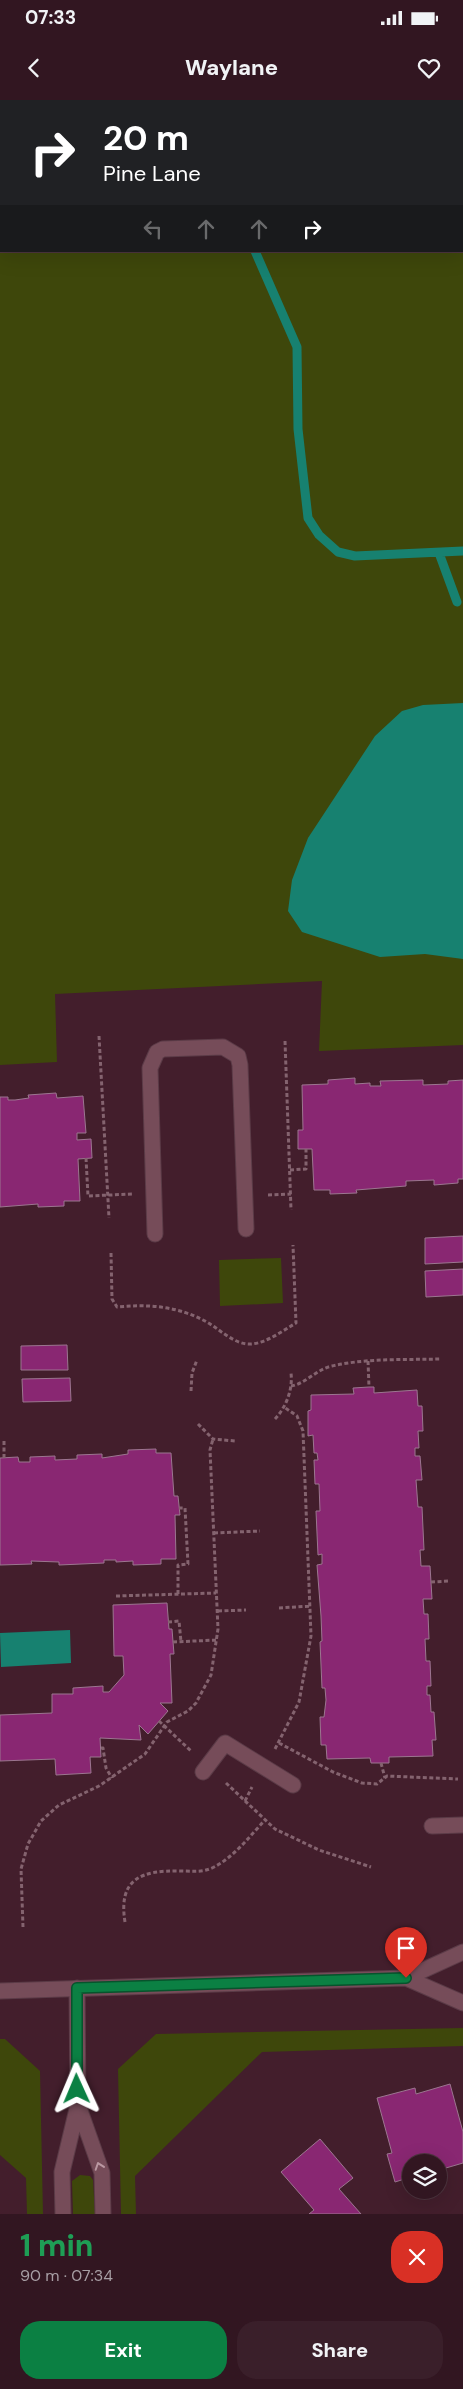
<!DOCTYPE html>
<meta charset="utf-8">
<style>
:root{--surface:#321621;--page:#3a1f2a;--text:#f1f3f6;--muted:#a89fa5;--line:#4d353f;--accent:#0b8043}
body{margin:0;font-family:"DM Sans",sans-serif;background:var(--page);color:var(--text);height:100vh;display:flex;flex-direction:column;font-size:19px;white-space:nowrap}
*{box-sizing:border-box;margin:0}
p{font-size:16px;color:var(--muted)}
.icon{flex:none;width:28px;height:28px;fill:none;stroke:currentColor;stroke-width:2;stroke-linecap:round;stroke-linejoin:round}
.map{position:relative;height:2114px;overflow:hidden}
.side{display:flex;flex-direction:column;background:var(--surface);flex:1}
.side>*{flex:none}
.hud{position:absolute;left:0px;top:0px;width:464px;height:152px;box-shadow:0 5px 20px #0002,0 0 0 1px var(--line);background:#202124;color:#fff;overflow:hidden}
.buttons{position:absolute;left:402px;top:2054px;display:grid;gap:10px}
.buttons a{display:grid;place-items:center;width:45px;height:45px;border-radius:50%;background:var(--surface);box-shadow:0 5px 20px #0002,0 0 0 1px var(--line);font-size:25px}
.pin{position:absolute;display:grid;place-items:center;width:42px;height:42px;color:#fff;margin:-51px -21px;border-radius:50% 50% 50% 0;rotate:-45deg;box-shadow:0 0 5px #0007}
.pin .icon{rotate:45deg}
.me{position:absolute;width:55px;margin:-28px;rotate:359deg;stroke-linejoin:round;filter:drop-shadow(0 0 4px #0008)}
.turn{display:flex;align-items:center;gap:18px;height:105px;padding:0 20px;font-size:22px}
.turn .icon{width:65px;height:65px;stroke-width:2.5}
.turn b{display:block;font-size:35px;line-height:42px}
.lanes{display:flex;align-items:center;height:48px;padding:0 20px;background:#0003;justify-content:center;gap:25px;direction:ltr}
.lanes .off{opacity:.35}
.round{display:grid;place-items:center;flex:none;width:52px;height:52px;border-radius:20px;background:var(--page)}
.headline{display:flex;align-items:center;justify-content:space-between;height:85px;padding:0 20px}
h1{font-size:30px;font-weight:800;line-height:38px;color:#1e9e55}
.cta{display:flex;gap:10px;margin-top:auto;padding:10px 20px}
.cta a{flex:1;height:58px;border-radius:20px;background:var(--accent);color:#fff;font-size:20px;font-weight:800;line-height:58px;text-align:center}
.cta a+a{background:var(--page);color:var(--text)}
.status{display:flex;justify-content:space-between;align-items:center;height:35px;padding:0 25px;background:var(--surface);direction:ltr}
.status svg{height:14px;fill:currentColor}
header{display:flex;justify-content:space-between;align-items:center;height:65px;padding:0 20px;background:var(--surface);font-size:22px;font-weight:800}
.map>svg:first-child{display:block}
</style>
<div class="status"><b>07:33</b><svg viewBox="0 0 49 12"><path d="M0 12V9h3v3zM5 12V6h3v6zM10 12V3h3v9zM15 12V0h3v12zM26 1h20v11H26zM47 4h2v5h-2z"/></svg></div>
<header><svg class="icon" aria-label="back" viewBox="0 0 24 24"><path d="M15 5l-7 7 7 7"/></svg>Waylane<svg class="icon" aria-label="heart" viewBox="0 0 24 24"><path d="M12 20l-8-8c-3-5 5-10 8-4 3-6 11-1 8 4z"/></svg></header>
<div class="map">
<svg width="463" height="2114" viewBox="0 0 463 2114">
<rect width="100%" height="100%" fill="#431e2c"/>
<!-- green -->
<path fill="#3e470b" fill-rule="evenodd" d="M0,0H463V945L319,951L322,881L55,894L57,962L0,965ZM1,1H462V151H1Z
M281,1158L283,1203L220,1206L219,1160Z
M463,1928V1946L262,1952L135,2076L136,2114H121L118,1969L156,1934Z
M0,1939H5L40,1971L43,2114H27L26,2078L0,2055Z
M80,2075L90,2076L93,2080L95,2114H73L72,2081Z"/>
<!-- water -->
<path fill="#178170" d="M463,603V859L425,854L380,857L302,832L288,811L292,780L308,738L375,636L402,611L423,605Z
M70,1530L71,1563L1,1567L0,1533Z"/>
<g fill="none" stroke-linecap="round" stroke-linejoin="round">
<!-- stream -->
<path stroke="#178170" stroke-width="9" d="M0,77H1
M255,151L297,247L298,329L308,418L319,435L338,452L355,456L463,451
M439,453L457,502"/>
</g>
<!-- building -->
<path fill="#892772" stroke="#9c7690" d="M355,978V984L370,983V986H381L380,981L423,980V985L448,984V981L463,980V1079H458V1083L434,1085V1080L406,1081V1086L356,1090L357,1093L330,1094V1090H314L312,1049H298V1030H303L302,985L328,984V980Z
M56,993L57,998L83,996L86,1033H77V1040L91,1039L92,1058L78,1059L80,1101H64V1106L38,1107V1104L0,1107V997H8V1000H15L29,998L28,995Z
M463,1136V1162L425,1164V1138Z
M463,1169V1195L426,1197L425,1171Z
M67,1245L68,1270H21V1246Z
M70,1278L71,1301L23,1302L22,1279Z
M369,1287H374V1293L417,1290L418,1306H422L423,1331H418L419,1348H415V1356H420L422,1380H416L418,1407H422L424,1450H420L421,1466H430L432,1499H423L424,1514H428L429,1539H425L426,1561H430L431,1586H427V1595H430L431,1612H434L436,1640H432L433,1656L389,1657V1663H371L370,1658L327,1659L326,1645H321L320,1617H324L326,1600L325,1588H322L320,1542L322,1541L321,1516L317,1465L322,1464V1454L318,1455L316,1411H320L319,1384H315L314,1360H318L317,1353H314L313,1335L308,1336V1311L311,1310V1295L354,1294L353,1288Z
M156,1349V1353H171L174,1396H178L180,1415H175L176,1459H161V1464L133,1465V1461L116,1462V1460H104V1463L59,1465V1462L31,1461L32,1464L0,1465V1358L18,1357L19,1362H30V1357L55,1356V1360L77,1359V1355L102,1354V1358L128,1354V1350Z
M167,1503L169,1529H172L174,1554H170L172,1603H160L168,1611L148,1634L139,1625L141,1640L100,1638L101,1657H90L91,1673L56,1675L55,1659L0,1661V1615L52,1613V1594H73V1588L103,1586V1592H109L124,1575L123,1556H114L113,1505Z
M450,1984L463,2032V2063L439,2070V2062H411V2077L395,2082L387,2054L392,2053L377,1998L415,1988L416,1994Z
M320,2039L353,2078L339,2089L361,2114H309L314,2110L281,2072Z"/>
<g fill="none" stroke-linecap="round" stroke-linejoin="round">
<defs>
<path id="service" d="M155,1134L150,968L157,952L163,949L223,947L238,956L240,965L246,1129
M203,1672L225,1643L293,1685
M432,1726L463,1725"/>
<path id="tertiary" d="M78,2005L102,2073L103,2114
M63,2114L62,2072L78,2005L77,1888"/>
<path id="secondary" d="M406,1878L463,1903
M0,1891L406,1878L463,1852"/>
</defs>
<!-- service casing -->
<use href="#service" stroke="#5b3b47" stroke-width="17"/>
<!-- tertiary casing -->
<use href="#tertiary" stroke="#5b3b47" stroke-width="17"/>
<!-- secondary casing -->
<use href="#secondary" stroke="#5b3b47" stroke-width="17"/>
<!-- path -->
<path stroke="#84636f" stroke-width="3" stroke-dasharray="4 2.5" stroke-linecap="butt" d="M99,936L109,1118
M285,941L291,1110
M86,1058L88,1096L132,1094
M290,1070L306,1069V1049
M268,1095L291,1094
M111,1153L112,1199L117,1207C147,1204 176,1206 203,1220C218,1227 233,1245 251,1244C267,1243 282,1231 296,1223L293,1145
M368,1261L369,1287
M291,1286C305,1284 317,1269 332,1266C367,1258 405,1260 440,1259
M191,1291L192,1273L197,1260
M275,1319C286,1307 293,1290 291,1273
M198,1324L213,1339L235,1341
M4,1341V1358
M214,1433L260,1431
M431,1482L450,1481
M178,1494V1465L188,1464L185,1408H179
M116,1496L216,1493
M279,1508L311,1506
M218,1511L246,1510
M168,1522L179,1521L181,1542
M173,1542L217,1540
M159,1621L191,1651
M279,1643L333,1672L362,1683L377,1684L387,1676L458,1679
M101,1648H103L106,1668L112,1678
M275,1649L299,1602L311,1536L303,1331L297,1316L284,1307
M381,1663L385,1678
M226,1683L275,1729L319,1750L371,1767
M245,1701L252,1687
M125,1822C118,1779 141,1770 180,1771C192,1771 203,1773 214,1767C234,1757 250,1736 265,1720
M23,1827L21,1769L28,1744L41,1721L59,1705L99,1686L145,1654L167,1622L188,1611L196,1603L211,1575L218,1529L210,1350L213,1339"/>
<!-- service -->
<use href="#service" stroke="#764c59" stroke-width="15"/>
<!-- tertiary -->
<use href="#tertiary" stroke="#764c59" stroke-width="15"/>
<!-- secondary -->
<use href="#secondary" stroke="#764c59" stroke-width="15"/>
</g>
<!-- one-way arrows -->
<defs><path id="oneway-chevron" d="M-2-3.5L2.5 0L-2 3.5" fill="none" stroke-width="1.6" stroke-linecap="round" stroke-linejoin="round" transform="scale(1.25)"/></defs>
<use stroke="#ba98a2" href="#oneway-chevron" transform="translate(99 2066) rotate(-109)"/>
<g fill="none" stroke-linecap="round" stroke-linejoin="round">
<defs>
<path id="route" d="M77,1989V1888L406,1878"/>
</defs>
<!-- route casing -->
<use href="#route" stroke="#07532c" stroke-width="12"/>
<!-- route -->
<use href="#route" stroke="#0b8043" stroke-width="9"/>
</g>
</svg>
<div class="buttons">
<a><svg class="icon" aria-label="layers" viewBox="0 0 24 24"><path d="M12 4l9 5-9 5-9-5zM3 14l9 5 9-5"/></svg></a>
</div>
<div class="pin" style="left:406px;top:1878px;background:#d93025"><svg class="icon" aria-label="arrive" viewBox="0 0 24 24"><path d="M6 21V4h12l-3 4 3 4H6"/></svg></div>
<svg class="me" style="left:77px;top:1989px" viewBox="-20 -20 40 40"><path d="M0-17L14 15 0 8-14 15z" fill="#0b8043" stroke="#fff" stroke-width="4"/></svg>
<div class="hud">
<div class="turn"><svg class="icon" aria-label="right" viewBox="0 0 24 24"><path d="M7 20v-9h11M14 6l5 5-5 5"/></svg><div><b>20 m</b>Pine Lane</div></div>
<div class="lanes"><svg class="icon off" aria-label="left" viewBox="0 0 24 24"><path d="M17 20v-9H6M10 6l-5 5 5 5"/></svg><svg class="icon off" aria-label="ahead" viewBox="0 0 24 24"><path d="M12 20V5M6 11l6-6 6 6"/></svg><svg class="icon off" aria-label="ahead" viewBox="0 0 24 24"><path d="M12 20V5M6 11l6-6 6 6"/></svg><svg class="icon" aria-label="right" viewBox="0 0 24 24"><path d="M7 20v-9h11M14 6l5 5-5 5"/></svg></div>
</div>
</div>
<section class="side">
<div class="headline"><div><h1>1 min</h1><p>90 m · 07:34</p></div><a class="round" style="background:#d93025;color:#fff"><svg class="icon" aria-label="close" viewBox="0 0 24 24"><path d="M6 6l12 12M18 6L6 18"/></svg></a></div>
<div class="cta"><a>Exit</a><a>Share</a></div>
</section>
